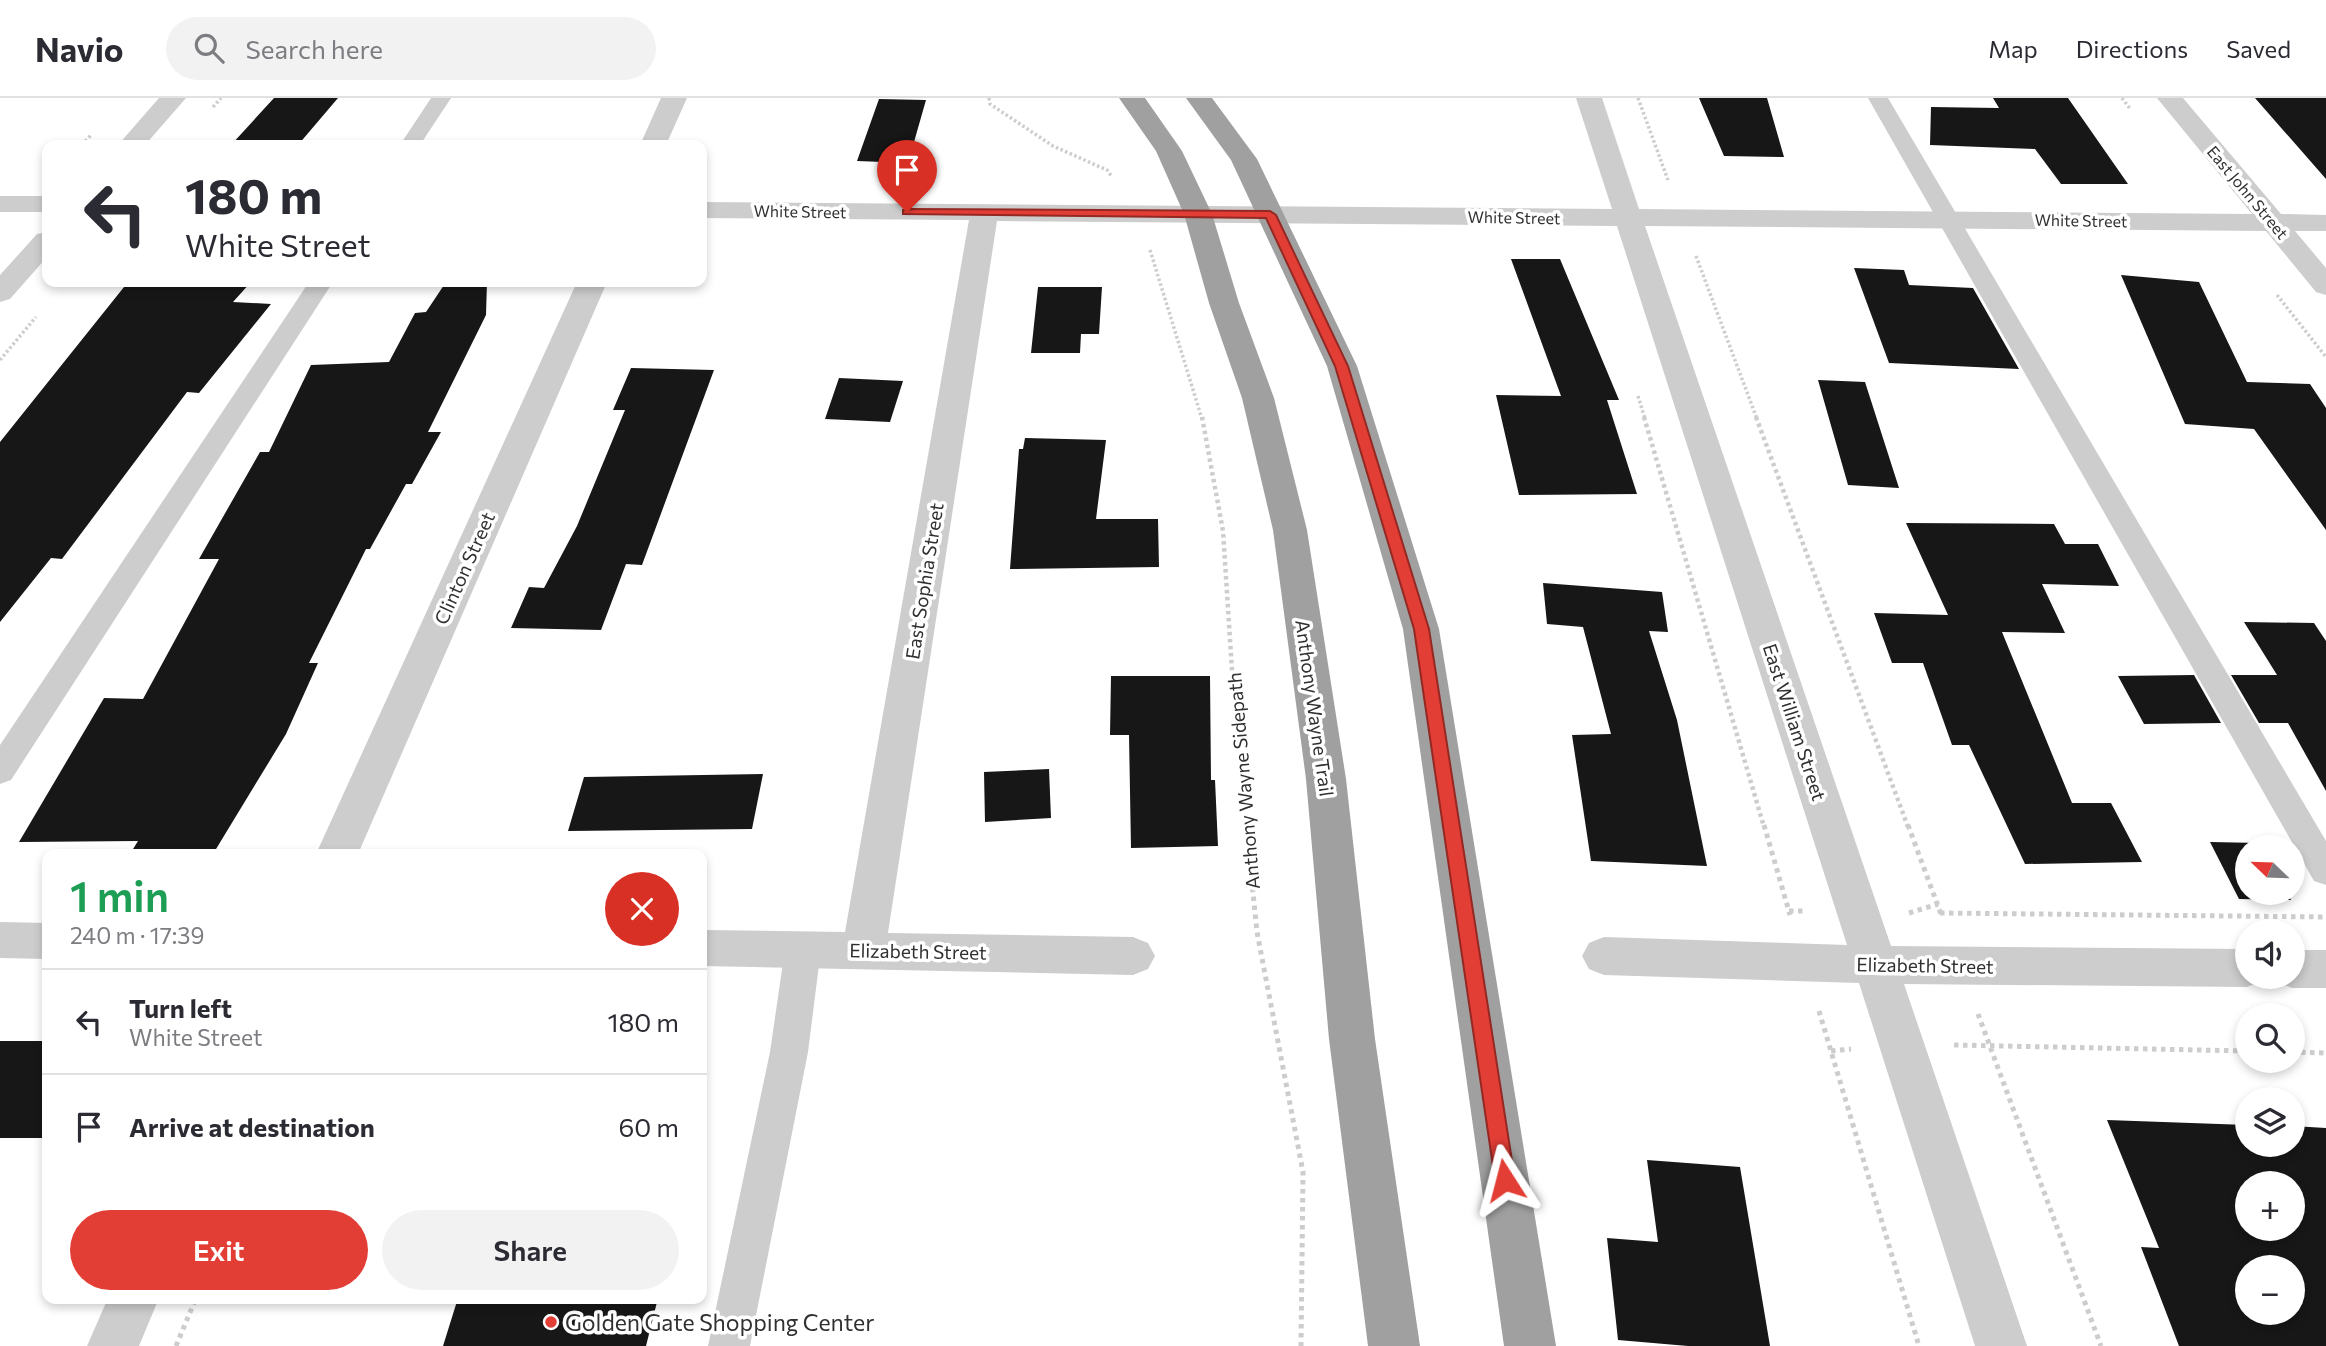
<!DOCTYPE html>
<meta charset="utf-8">
<style>
:root{--surface:#fff;--page:#f2f2f3;--text:#2b2b33;--muted:#7c7c81;--line:#e1e1e2;--accent:#e33e36}
body{margin:0;font-family:Commissioner,sans-serif;background:var(--page);color:var(--text);height:100vh;display:flex;flex-direction:column;font-size:26px;white-space:nowrap}
*{box-sizing:border-box;margin:0}
p{font-size:23px;color:var(--muted)}
.icon{flex:none;width:38px;height:38px;fill:none;stroke:currentColor;stroke-width:2;stroke-linecap:round;stroke-linejoin:round}
.map{position:relative;flex:1;overflow:hidden}
.sheet{position:absolute;left:42px;top:751px;width:665px;height:455px;display:flex;flex-direction:column;background:var(--surface);border-radius:14px;box-shadow:0 4px 10px #0003}
.sheet>*{flex:none}
.banner{position:absolute;left:42px;top:42px;width:665px;height:147px;border-radius:14px;box-shadow:0 4px 10px #0003;background:#fff;color:var(--text);overflow:hidden}
.needle{width:46px;rotate:293deg}
.buttons{position:absolute;left:2235px;top:737px;display:grid;gap:14px}
.buttons a{display:grid;place-items:center;width:70px;height:70px;border-radius:50%;background:var(--surface);box-shadow:0 4px 10px #0003;font-size:35px}
.pin{position:absolute;display:grid;place-items:center;width:60px;height:60px;color:#fff;margin:-72px -30px;border-radius:50% 50% 50% 0;rotate:-45deg;box-shadow:0 0 7px #0007}
.pin .icon{rotate:45deg}
.me{position:absolute;width:77px;margin:-38px;rotate:351deg;stroke-linejoin:round;filter:drop-shadow(0 0 5px #0008)}
.turn{display:flex;align-items:center;gap:24px;height:147px;padding:0 28px;font-size:32px}
.turn .icon{width:91px;height:91px;stroke-width:2.5}
.turn b{display:block;font-size:49px;line-height:60px}
.round{display:grid;place-items:center;flex:none;width:74px;height:74px;border-radius:37px;background:var(--page)}
.headline{display:flex;align-items:center;justify-content:space-between;height:119px;padding:0 28px}
h1{font-size:42px;font-weight:600;line-height:52px;color:#1e9e55}
.cta{display:flex;gap:14px;margin-top:auto;padding:14px 28px}
.cta a{flex:1;height:80px;border-radius:42px;background:var(--accent);color:#fff;font-size:28px;font-weight:600;line-height:80px;text-align:center}
.cta a+a{background:var(--page);color:var(--text)}
ul{padding:0;list-style:none}
li{display:flex;align-items:center;gap:21px;height:105px;padding:0 28px;border-top:2px solid var(--line)}
li div{flex:1}
li b{display:block;font-size:26px}
li em{font-style:normal}
header{display:flex;align-items:center;gap:42px;box-sizing:border-box;height:98px;padding:0 35px;background:var(--surface);border-bottom:2px solid var(--line)}
header strong{font-size:33px}
nav{display:flex;gap:38px;margin-inline-start:auto;font-size:24px}
.search{width:490px;height:63px;background:var(--page);display:flex;align-items:center;gap:18px;box-sizing:border-box;padding:0 24px;border-radius:38px;color:var(--muted);font-size:26px}
.map>svg:first-child{display:block}
</style>
<header>
<strong>Navio</strong>
<div class="search"><svg class="icon" aria-label="search" viewBox="0 0 24 24"><circle cx="10" cy="10" r="6"/><path d="M15 15l6 6"/></svg>Search here</div>
<nav><a>Map</a><a>Directions</a><a>Saved</a></nav>
</header>
<div class="map">
<svg width="2326" height="1248" viewBox="0 0 2326 1248">
<rect width="100%" height="100%" fill="#fff"/>
<!-- building -->
<path fill="#171717" fill-rule="evenodd" d="M274,0H338L298,47H231Z
M1699,0H1767L1784,59L1724,58Z
M1993,0H2068L2128,86H2061L2035,51L1930,47L1931,9L1999,10Z
M2255,0H2326V81Z
M879,1L926,2L908,65L857,63Z
M1511,161H1560L1619,302H1607L1637,396L1519,397L1496,297L1561,298Z
M1854,170L1904,172L1909,187L1973,190L2019,271L1889,265Z
M2121,177L2199,184L2247,284L2310,286L2326,310V432L2254,331L2185,326Z
M128,184H251L233,204L271,206L199,295L187,294L62,461L51,460L0,524V344Z
M446,184H487L486,217L428,334H441L412,386H406L370,451H366L309,565H318L286,636L213,756H130L138,743L19,744L104,600L143,601L219,461H199L260,354H269L311,267L389,264L415,215L426,214Z
M1038,189H1102L1099,236H1081L1080,255H1031Z
M631,270L714,272L642,467L626,466L601,532L511,530L529,489L544,490L577,428L625,312H613Z
M839,280L903,283L890,324L825,321Z
M1818,282L1865,284L1899,390L1848,387Z
M1025,340L1106,342L1096,421H1158L1159,469L1010,471L1019,351H1023Z
M1906,425L2054,426L2065,446H2098L2119,488L2042,486L2065,535L2002,534L2072,705H2111L2142,764L2025,766L1969,647H1952L1923,565H1892L1874,515L1948,517Z
M1543,485L1662,494L1668,534L1649,533L1677,622L1707,768L1591,763L1572,637L1611,636L1583,529L1547,526Z
M2244,524L2314,525L2326,543V693L2288,625H2259L2231,577H2277Z
M2194,577L2221,625L2144,626L2118,578Z
M1111,578H1210L1211,682H1215L1218,748L1131,750L1129,637H1110Z
M1049,671L1051,720L985,724L984,674Z
M763,676L752,731L568,733L584,679Z
M2210,744L2260,745L2262,749H2247V794H2287L2291,802L2239,801Z
M0,943H47V1040H0Z
M2107,1022L2247,1027V1046H2292V1028L2326,1030V1248H2179L2141,1149L2159,1150ZM2247,1085H2292V1130H2247ZM2247,1169H2292V1214H2247Z
M1647,1062L1740,1069L1770,1248H1688L1618,1242L1607,1140L1658,1144Z
M458,1200H658L646,1248H443Z"/>
<g fill="none" stroke-linecap="round" stroke-linejoin="round">
<!-- path-far2 -->
<path stroke="#cdcdcd" stroke-width="3.5" stroke-dasharray="2.5 2.5" stroke-linecap="butt" d="M989,0L990,6L1053,48L1107,72L1112,79
M1638,0L1668,82
M2122,0L2131,12
M213,9L221,0
M82,47L91,37
M1150,152L1202,321
M1696,158L1757,321
M2277,197L2326,259
M0,262L36,219
M1638,298L1645,321"/>
<!-- path-far1 -->
<path stroke="#cdcdcd" stroke-width="4.5" stroke-dasharray="3.5 3.5" stroke-linecap="butt" d="M1202,319L1223,433L1234,603L1247,729
M1644,319L1764,729
M1756,319L1908,729"/>
<!-- path -->
<path stroke="#cdcdcd" stroke-width="5" stroke-dasharray="4.5 4.5" stroke-linecap="butt" d="M1246,727L1257,834L1303,1074L1301,1248
M1764,727L1790,817
M1908,727L1942,819
M1789,813H1806
M1909,815L1938,806
M1940,815L2326,819
M1819,913L1919,1248
M1978,916L2101,1248
M1954,947L2247,953
M1831,953L1851,951
M2292,954L2326,955
M176,1248L196,1200"/>
<!-- service -->
<path fill="#cdcdcd" fill-rule="evenodd" d="M431,0H451L420,47H400Z
M1868,0H1888L2326,743V787L2314,783Z
M309,184H333L11,682L0,686V647Z
M803,836L816,840L821,851L808,954L750,1248H708L770,954L785,851L790,840Z"/>
<!-- minor -->
<path fill="#cdcdcd" fill-rule="evenodd" d="M159,0H186L145,47H118Z
M661,0H687L666,47H640Z
M1576,0H1602L1639,111L2252,116L2157,0H2183L2281,116L2326,117V133H2295L2326,170V197L2316,194L2266,133L1645,128L1891,848L2247,851V878H2265L2262,883L2247,889L1904,886L2027,1248H1975L1859,885L1604,877L1589,871L1582,858L1589,845L1604,839L1847,847L1617,128L997,123L888,835L1133,839L1148,845L1155,858L1148,871L1133,877L702,868V832L845,834L969,122L702,120V104L1612,111Z
M0,98H47V114H0Z
M47,134V159L10,201L0,204V177L37,136Z
M577,184H607L358,756H316Z
M0,824L47,825V861L0,860Z
M2292,852H2326V890H2292L2277,884L2274,878H2292Z
M108,1200H159L139,1248H87Z"/>
<!-- trunk -->
<path fill="#a0a0a0" fill-rule="evenodd" d="M1119,0H1145L1182,53L1212,116L1239,205L1274,300L1307,432L1346,681L1375,941L1420,1248H1368L1329,941L1306,681L1273,432L1242,300L1209,205L1184,116L1156,53Z
M1186,0H1212L1257,61L1357,268L1439,531L1556,1248H1504L1403,531L1327,268L1231,62Z"/>
</g>
<!-- route -->
<path fill="#e33e36" stroke="#942823" stroke-width="2" d="M907,111L1270,113L1276,117L1348,268L1429,531L1515,1082L1512,1089L1505,1092L1498,1089L1495,1082L1414,531L1335,268L1266,120L903,116V112Z"/>
<!-- markers -->
<circle fill="#e33e36" stroke="#fff" stroke-width="2.5" cx="551" cy="1224" r="7"/>
<g text-anchor="middle" dominant-baseline="central" stroke-width="7" stroke-linejoin="round" paint-order="stroke">
<!-- far-street labels -->
<g font-size="16" fill="#303030" stroke="#fff">
<text transform="translate(2248 94) rotate(50)">East John Street</text>
<text transform="translate(800 113) rotate(1)">White Street</text>
<text transform="translate(1514 119) rotate(1)">White Street</text>
<text transform="translate(2081 122) rotate(1)">White Street</text>
</g>
<!-- street labels -->
<g font-size="19" fill="#303030" stroke="#fff">
<text transform="translate(464 470) rotate(-66)">Clinton Street</text>
<text transform="translate(924 483) rotate(-81)">East Sophia Street</text>
<text transform="translate(1315 610) rotate(82)">Anthony Wayne Trail</text>
<text transform="translate(1795 624) rotate(72)">East William Street</text>
<text transform="translate(1243 683) rotate(-95)">Anthony Wayne Sidepath</text>
<text transform="translate(918 853) rotate(1)">Elizabeth Street</text>
<text transform="translate(1925 867) rotate(1)">Elizabeth Street</text>
</g>
<!-- near-poi labels -->
<g font-size="23" fill="#303030" stroke="#fff" text-anchor="start">
<text x="565" y="1224">Golden Gate Shopping Center</text>
</g>
</g>
</svg>
<div class="buttons">
<a><svg class="needle" viewBox="-14 -14 28 28"><path d="M0-13l5 13h-10z" fill="#e53935"/><path d="M0 13l5-13h-10z" fill="#7c7c81"/></svg></a>
<a><svg class="icon" aria-label="sound" viewBox="0 0 24 24"><path d="M4 9h4l5-4v14l-5-4H4zM17 9q2 3 0 6"/></svg></a>
<a><svg class="icon" aria-label="search" viewBox="0 0 24 24"><circle cx="10" cy="10" r="6"/><path d="M15 15l6 6"/></svg></a>
<a><svg class="icon" aria-label="layers" viewBox="0 0 24 24"><path d="M12 4l9 5-9 5-9-5zM3 14l9 5 9-5"/></svg></a>
<a>+</a>
<a>−</a>
</div>
<div class="pin" style="left:907px;top:114px;background:#d93025"><svg class="icon" aria-label="arrive" viewBox="0 0 24 24"><path d="M6 21V4h12l-3 4 3 4H6"/></svg></div>
<svg class="me" style="left:1505px;top:1082px" viewBox="-20 -20 40 40"><path d="M0-17L14 15 0 8-14 15z" fill="#e33e36" stroke="#fff" stroke-width="4"/></svg>
<div class="banner">
<div class="turn"><svg class="icon" aria-label="left" viewBox="0 0 24 24"><path d="M17 20v-9H6M10 6l-5 5 5 5"/></svg><div><b>180 m</b>White Street</div></div>
</div>
<section class="sheet">
<div class="headline"><div><h1>1 min</h1><p>240 m · 17:39</p></div><a class="round" style="background:#d93025;color:#fff"><svg class="icon" aria-label="close" viewBox="0 0 24 24"><path d="M6 6l12 12M18 6L6 18"/></svg></a></div>
<ul>
<li><svg class="icon" aria-label="left" viewBox="0 0 24 24"><path d="M17 20v-9H6M10 6l-5 5 5 5"/></svg><div><b>Turn left</b><p>White Street</p></div><em>180 m</em></li>
<li><svg class="icon" aria-label="arrive" viewBox="0 0 24 24"><path d="M6 21V4h12l-3 4 3 4H6"/></svg><div><b>Arrive at destination</b></div><em>60 m</em></li>
</ul>
<div class="cta"><a>Exit</a><a>Share</a></div>
</section>
</div>
